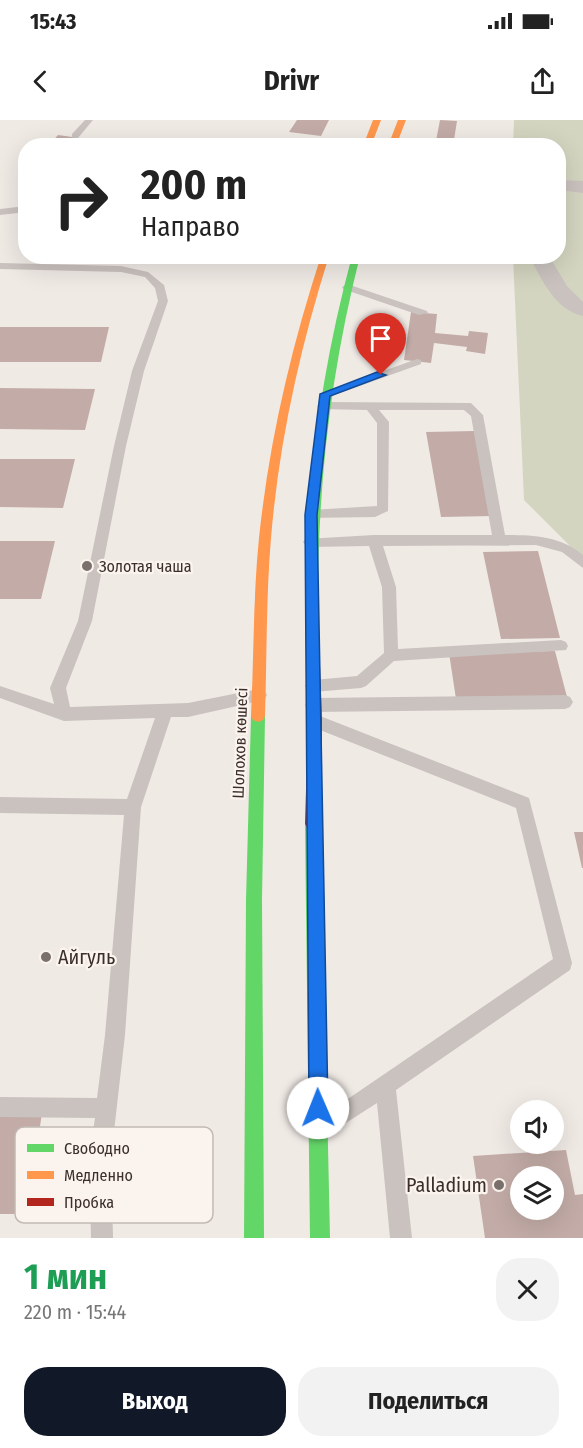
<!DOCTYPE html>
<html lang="ru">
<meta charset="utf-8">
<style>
:root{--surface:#fff;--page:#f2f2f2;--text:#222;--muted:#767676;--accent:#111827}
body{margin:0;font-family:"Fira Sans Condensed",sans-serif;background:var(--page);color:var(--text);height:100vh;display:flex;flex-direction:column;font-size:22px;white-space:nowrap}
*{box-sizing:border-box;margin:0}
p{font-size:20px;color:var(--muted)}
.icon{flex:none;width:33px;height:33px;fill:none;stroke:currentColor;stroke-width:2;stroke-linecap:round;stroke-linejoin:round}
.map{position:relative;height:1118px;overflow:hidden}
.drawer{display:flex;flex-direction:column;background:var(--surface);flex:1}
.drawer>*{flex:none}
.hud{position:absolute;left:18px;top:18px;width:548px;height:126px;border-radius:24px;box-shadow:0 6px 24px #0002;background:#fff;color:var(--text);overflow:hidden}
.buttons{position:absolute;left:510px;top:980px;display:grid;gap:12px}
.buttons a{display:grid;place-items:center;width:54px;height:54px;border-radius:50%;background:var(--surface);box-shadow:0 6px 24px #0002;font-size:30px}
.pin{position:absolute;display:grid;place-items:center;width:51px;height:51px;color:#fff;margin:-62px -26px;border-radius:50% 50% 50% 0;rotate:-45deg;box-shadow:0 0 6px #0007}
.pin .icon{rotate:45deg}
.me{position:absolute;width:66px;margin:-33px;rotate:359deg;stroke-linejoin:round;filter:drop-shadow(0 0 4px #0008)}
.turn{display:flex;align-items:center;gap:21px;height:126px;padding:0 24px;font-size:27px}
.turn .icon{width:78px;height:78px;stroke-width:2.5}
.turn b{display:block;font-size:42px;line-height:51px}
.round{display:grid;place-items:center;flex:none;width:63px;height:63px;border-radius:24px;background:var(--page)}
.head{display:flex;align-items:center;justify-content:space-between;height:102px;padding:0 24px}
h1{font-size:36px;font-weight:700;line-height:45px;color:#1e9e55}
.primary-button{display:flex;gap:12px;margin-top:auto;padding:12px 24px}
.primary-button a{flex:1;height:69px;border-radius:24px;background:var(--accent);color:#fff;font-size:24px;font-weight:700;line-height:69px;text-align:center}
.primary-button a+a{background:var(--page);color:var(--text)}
.status{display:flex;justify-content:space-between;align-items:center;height:42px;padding:0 30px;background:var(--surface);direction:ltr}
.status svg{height:16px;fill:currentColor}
header{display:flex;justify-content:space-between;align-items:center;height:78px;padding:0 24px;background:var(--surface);font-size:27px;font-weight:700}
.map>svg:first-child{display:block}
</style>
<div class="status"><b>15:43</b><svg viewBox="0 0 49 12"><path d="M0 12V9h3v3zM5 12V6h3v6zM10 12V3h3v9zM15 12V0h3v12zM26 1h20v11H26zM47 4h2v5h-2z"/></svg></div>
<header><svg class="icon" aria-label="back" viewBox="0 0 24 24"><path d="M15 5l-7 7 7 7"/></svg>Drivr<svg class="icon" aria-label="share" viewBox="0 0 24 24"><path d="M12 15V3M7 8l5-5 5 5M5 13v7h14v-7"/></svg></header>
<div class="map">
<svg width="583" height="1118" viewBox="0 0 583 1118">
<rect width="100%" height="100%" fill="#f0eae5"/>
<!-- green -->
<path fill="#d3d5c0" d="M514,0H583V439L524,380L513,137L558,136V26L513,25Z"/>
<!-- building -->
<path fill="#c3aca7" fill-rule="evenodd" d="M297,0H329L321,16L289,12Z
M440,0L457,1L453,26H435Z
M58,15L94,20L89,26H48Z
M411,192L437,194L435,213L468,216L469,211L488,213L485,234L466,231L467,227L434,223L431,243L404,240Z
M0,207H109L101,242H0Z
M0,268L95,269L85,310L0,309Z
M474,311L493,396L441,397L426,312Z
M0,339H75L63,388L0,387Z
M0,421H55L41,479H0Z
M538,431L560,518L501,519L483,432Z
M555,531L567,577L456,579L449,533Z
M574,712H583V748H582Z
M42,993L27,1094H0V994Z
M566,1030L575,1075L583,1074V1118H485L473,1036ZM520,1056H554V1089H520Z"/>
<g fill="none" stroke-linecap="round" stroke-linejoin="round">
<!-- lane -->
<path fill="#c9c2be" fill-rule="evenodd" d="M85,0H93L78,18H72V14Z
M26,86V92L0,95V89Z
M0,143L121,146L148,152L164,165L168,181L144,251L126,326L92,501L66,568L70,587L188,583L259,569L264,570L267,575L264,580L259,581L188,597H171L141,687L125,915L111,1038L113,1118H91L89,1038L95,998L0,997V977L97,978L105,915L124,695L0,693V677L127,679L155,598L64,601L0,578V566L54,584L50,568L78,501L114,326L132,251L158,181L155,168L145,157L121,152L0,149Z
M347,164L427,191L428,193L419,195L343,169L342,167Z
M417,239L421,240V244L329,277L325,278L319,274Z
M323,282L471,283L483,295L505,415C533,415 561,416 583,435V448L562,432L536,425L383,426L396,467L398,529L561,520L566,522L568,526L566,530L394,541L366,566L361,568L313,572L308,571L305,566L308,561L313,560L357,556L384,533L382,467L369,426L310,427L305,425L303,422L305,419L374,415H492L471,296L464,290H379L389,302L388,391L375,397L306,398L305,395L311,390L377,386V303L367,290L319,289L317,286Z
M565,575L570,577L573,582L570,587L565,589L313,592L308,590L305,585L308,580L313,578Z
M315,594L529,678L572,843L570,850L396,970L412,1118H390L377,983L324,1017L317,1014L314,1007L317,1000L553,839L516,688L310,606L307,601L310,596Z"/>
<!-- street -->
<path fill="#c9c2be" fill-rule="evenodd" d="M558,60L583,61V73L558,70Z
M529,136H549L567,166L583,182V196C554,189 543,161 529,136Z"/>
<!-- fast -->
<path fill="#63d668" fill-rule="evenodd" d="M352,136H360C330,254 317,371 318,493L312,498L306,493C305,371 320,254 352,136Z
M258,590L263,592L265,596L262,780L264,1118H244L246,780L251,596L253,592Z
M313,697L318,699L321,704L330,1118H310L305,704L308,699Z"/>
<!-- slow -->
<path fill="#ff974d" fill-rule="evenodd" d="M373,0H381L371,26H363Z
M398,0H406L396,26H388Z
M321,136H329C300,228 279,322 271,418C266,477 267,537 265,596L263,600L258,602L253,600L251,596C254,536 253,477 259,418C269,322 291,228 321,136Z"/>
<!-- jam -->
<path fill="#b3261e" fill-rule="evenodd" d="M312,488L318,493L322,601L321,704L318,709L313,711L308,709L305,704L308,601L306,493Z"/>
</g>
<!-- route -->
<path fill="#1a73e8" stroke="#114b97" stroke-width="1.5" d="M377,252L386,255L330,276L317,395L328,988L325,995L318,998L312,995L309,988L305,395L320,274Z"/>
<!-- markers -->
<g fill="#7a706c" stroke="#fbf4ee" stroke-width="2">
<circle cx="87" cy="446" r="6"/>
<circle cx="46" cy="837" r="6"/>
<circle cx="499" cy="1065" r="6"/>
</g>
<g text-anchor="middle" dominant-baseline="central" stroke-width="4.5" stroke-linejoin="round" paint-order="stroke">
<!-- poi labels -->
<g font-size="16" fill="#3b2e2b" stroke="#fbf4ee" text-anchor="start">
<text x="99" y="446">Золотая чаша</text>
</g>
<!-- street labels -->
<g font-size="16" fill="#3b2e2b" stroke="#fbf4ee">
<text transform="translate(240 623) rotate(-88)">Шолохов көшесі</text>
</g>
<!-- near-poi labels -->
<g font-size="20" fill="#3b2e2b" stroke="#fbf4ee" text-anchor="start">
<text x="58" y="837">Айгуль</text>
<text x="487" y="1065" text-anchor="end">Palladium</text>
</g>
</g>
<!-- legend -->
<rect x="15" y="1007" width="198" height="96" rx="9" fill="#fbf4ee" stroke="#c1b9b4" stroke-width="1.5"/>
<rect x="27" y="1024" width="27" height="8" fill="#63d668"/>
<rect x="27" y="1051" width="27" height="8" fill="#ff974d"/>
<rect x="27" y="1078" width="27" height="8" fill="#b3261e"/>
<g font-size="16" fill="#3b2e2b">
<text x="64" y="1034">Свободно</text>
<text x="64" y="1061">Медленно</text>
<text x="64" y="1088">Пробка</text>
</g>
</svg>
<div class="buttons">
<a><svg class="icon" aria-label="sound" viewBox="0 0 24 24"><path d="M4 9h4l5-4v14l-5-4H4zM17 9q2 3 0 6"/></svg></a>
<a><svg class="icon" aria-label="layers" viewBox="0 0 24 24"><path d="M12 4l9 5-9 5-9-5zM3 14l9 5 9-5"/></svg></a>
</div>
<div class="pin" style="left:381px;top:255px;background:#d93025"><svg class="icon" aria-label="arrive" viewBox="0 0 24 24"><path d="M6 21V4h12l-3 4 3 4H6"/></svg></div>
<svg class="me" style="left:318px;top:988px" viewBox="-20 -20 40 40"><circle r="19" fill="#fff"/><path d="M0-13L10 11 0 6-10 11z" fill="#1a73e8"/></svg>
<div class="hud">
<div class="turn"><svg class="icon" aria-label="right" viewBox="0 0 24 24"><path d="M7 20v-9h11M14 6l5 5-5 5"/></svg><div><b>200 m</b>Направо</div></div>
</div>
</div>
<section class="drawer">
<div class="head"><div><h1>1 мин</h1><p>220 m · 15:44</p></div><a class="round"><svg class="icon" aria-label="close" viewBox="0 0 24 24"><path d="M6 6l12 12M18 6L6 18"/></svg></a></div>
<div class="primary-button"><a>Выход</a><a>Поделиться</a></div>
</section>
